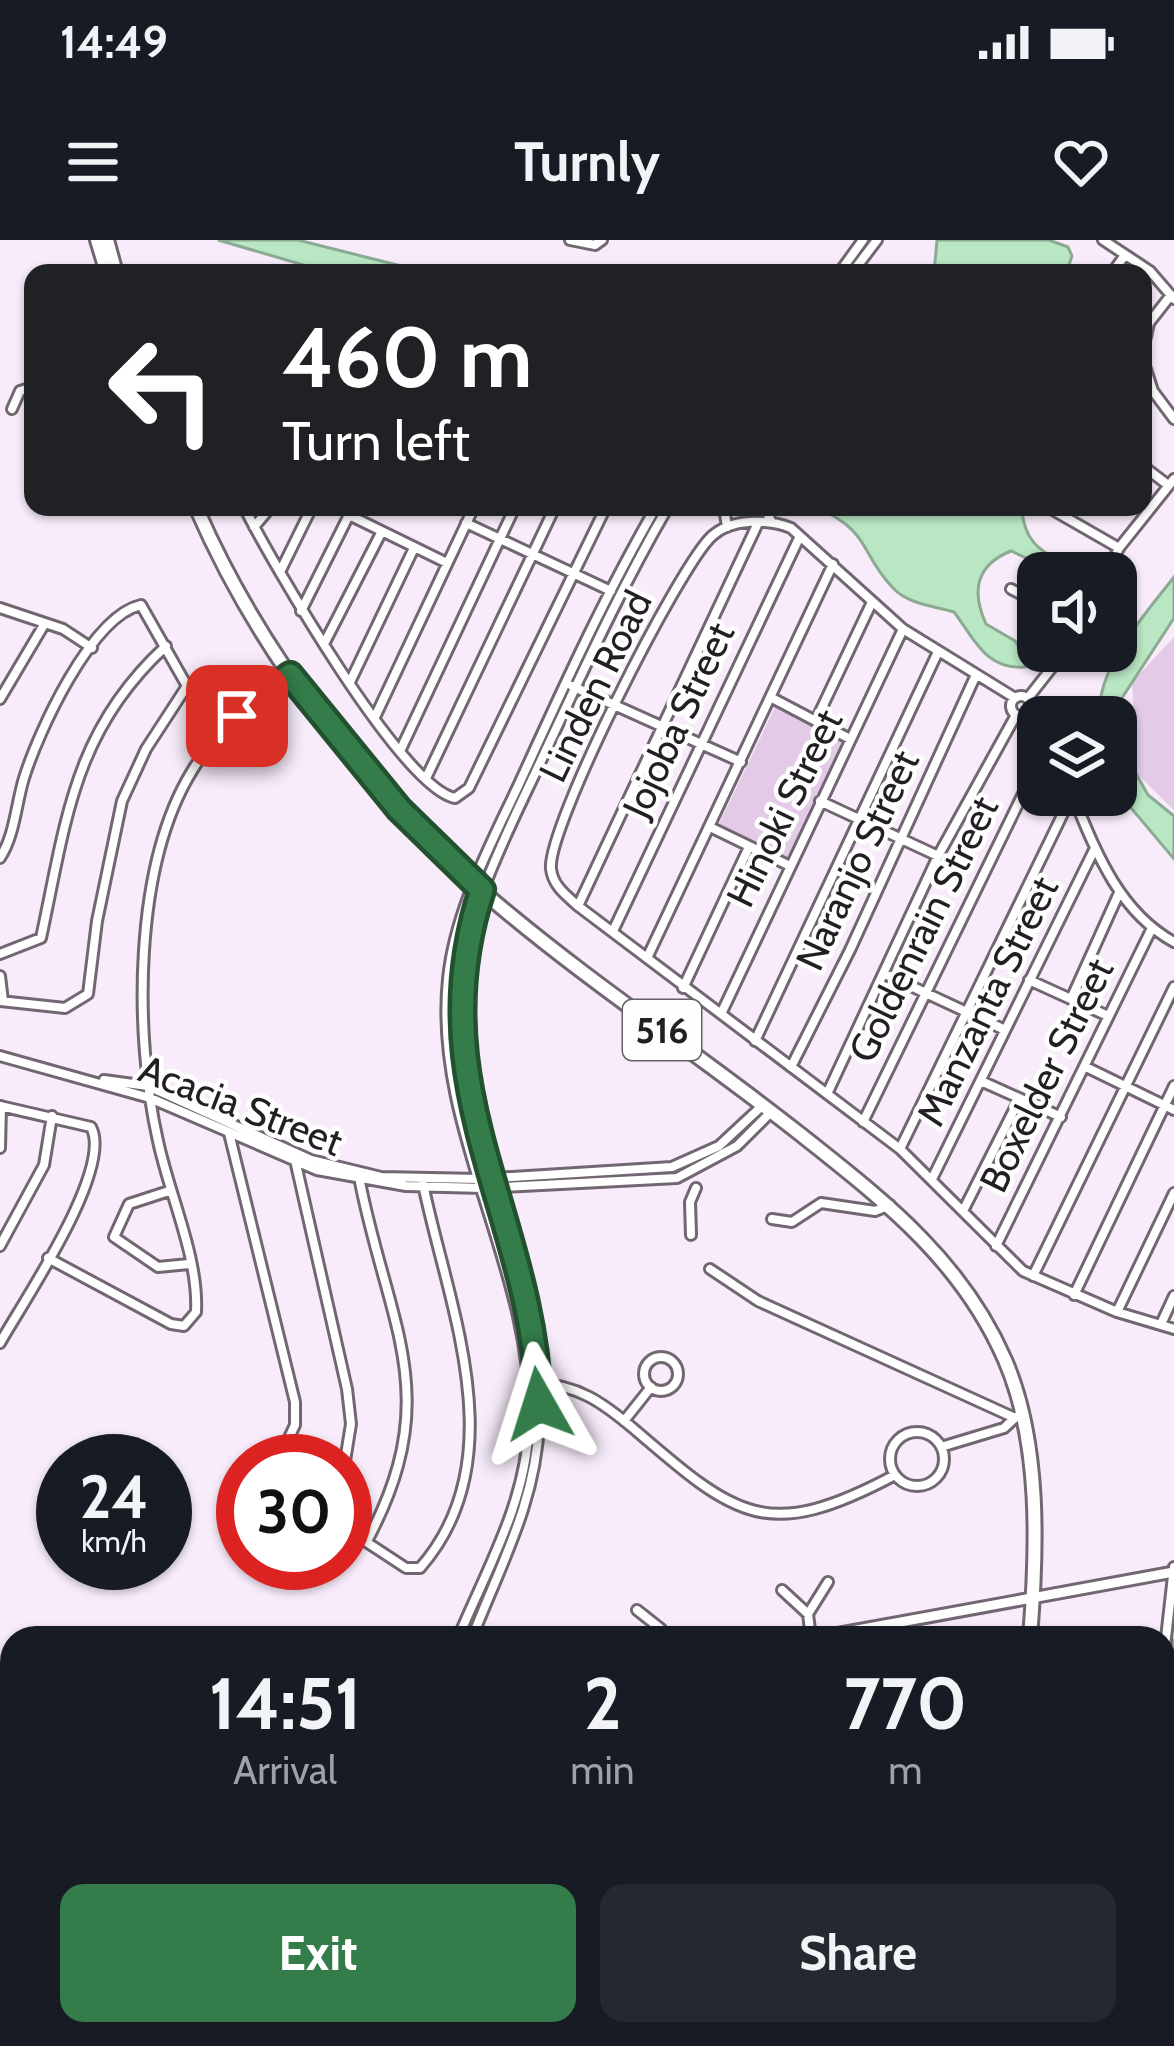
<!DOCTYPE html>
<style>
:root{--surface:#171b24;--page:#242831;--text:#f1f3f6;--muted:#9ea1a6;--accent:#347d4a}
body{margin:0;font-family:Cabin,sans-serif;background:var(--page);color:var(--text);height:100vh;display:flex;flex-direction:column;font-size:45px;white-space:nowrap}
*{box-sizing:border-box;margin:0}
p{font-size:39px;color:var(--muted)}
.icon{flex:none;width:66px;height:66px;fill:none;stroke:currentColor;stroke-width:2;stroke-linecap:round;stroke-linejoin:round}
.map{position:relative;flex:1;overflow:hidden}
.side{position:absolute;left:0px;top:1386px;width:1176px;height:420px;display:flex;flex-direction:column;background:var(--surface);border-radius:36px 36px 0 0;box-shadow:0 3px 9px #0004}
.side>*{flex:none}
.banner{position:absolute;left:24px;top:24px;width:1128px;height:252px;border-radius:24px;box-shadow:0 3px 9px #0004;background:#202124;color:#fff;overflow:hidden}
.controls{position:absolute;left:1017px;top:312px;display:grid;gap:24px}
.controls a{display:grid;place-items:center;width:120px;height:120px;border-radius:24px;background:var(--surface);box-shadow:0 3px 9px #0004;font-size:60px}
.speed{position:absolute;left:36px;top:1194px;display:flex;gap:24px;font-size:60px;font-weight:700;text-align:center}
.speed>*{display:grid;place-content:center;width:156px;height:156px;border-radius:50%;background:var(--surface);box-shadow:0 3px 9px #0004;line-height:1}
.speed small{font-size:30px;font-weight:400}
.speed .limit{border:18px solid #d22;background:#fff;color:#111}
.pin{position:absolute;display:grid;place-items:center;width:102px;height:102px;color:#fff;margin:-51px;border-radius:24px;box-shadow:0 6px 18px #0006}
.me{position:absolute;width:132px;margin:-66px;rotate:354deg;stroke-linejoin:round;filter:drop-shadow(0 0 9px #0008)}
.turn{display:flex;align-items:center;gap:42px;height:252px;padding:0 60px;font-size:54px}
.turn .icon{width:156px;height:156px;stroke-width:2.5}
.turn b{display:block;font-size:84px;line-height:102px}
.eta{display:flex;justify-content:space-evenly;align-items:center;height:204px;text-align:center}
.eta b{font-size:72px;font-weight:700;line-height:84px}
.cta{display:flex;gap:24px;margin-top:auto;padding:24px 60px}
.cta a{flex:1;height:138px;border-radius:24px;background:var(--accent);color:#fff;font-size:48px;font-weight:700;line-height:138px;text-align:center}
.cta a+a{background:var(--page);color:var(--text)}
.status{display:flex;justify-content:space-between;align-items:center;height:84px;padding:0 60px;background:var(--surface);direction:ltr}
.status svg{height:33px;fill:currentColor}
header{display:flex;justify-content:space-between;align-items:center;height:156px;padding:0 60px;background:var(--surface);font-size:54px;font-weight:700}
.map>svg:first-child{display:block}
</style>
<div class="status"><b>14:49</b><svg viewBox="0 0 49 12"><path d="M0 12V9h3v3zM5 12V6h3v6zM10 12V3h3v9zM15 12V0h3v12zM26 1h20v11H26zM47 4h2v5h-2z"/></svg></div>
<header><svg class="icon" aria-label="menu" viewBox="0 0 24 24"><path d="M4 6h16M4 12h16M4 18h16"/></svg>Turnly<svg class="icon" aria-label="heart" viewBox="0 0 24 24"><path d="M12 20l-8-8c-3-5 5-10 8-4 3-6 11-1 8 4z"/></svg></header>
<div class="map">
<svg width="1174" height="1806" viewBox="0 0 1174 1806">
<rect width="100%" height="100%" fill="#f8ecfa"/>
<!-- green -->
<path fill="#e3cbe7" d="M1174,397V570L1137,534L1132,442Z
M775,467L844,501L788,618L719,584Z"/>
<!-- water -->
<path fill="#b9e6c3" stroke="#8caa93" stroke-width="3" d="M218,0H298L429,33H331Z
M937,0H1049L1068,7L1072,16L1066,33H934Z
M816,267H1022C1023,307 1047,313 1078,333H1059L1011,311C976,325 971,351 986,384L1015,401L1027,418L1025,427C985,430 974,398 954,372C933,366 908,364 893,348C858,311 873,293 816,267Z
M1174,337V378L1120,461L1118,502L1148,555L1174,576V619L1116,550V477H1099C1098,425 1143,377 1174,337Z
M1174,1399V1761L1165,1806H1088L1091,1794H1164V1440Z"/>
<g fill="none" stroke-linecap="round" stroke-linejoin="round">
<defs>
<path id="street" d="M570,0L595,5L602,0
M1103,0L1150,31L1174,59
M839,33L863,0
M852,33L877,0
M1112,33L1125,15
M1143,110L1149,83L1171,55
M1143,120L1153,151L1174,179
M12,169L20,151L33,147
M1143,226L1168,245
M244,267C271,321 402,548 455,558L469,548L606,267
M724,267L727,287
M764,267L771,281
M1051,269L1119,308
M349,275L447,323
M466,283L611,351
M254,287L271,267
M280,332L312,267
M1107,333L1119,308L1174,239
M1011,349L1038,363
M0,368L63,389L92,408
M301,371L353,267
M324,404L381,293
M350,442L414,308
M572,446L741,522
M1011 466a10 10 0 1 1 20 0a10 10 0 1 1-20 0Z
M772,458L850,499
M1015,458L903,389L791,288C768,279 732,278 712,296C679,326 546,589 551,629C553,646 566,655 578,666L900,909L1023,1031L1117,1072L1174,1089
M1028,458L1065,411
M0,459L45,383
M1030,472L1038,488
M244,474L295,443
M375,477L474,267
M817,478L872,362
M401,509L515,267
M427,536L555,267
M1073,556C1096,612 1119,672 1174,702
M820,561L938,616
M710,587L788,625
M0,618C15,595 16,564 24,538C38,493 91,376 141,365L187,446L146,509L122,561L97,681L88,754L65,768L0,761
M578,666L758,283
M613,691L800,296
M0,714L41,698C66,582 73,491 166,406
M647,718L833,324
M885,734L1003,789
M0,736L3,761
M1029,740L1108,776
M683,748L749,607
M1072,757L1119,653
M721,774L903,389
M755,801L937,414
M0,816L150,858L317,930L406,946L483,948L677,938L737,906L770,873
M791,827L850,710L975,437
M1086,827L1174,870
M104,840L148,846L311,920L381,937L480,939L672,927L719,906L762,866
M981,841L1061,877
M827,854L938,616L1016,475
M0,866L91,887C114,929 23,1062 0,1103
M863,882L1038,523
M229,893L295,1162V1185L278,1221
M0,908L1,866
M900,909L1072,555
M295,920L347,1149L351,1184L345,1221
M932,939L1095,608
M360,942C389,1088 445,1155 367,1301
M169,951L129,964L114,997L158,1027L189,1024
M963,971L1019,860
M772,979L792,982L821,963L875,971L890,965
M691,995L690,962L696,948
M0,1006L44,925L52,876
M996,1006L1151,690
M48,1018L171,1084L184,1086L196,1072C199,1018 169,954 158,901C134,795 133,627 192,531C216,491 252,462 289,435
M710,1029L758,1061L1015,1178
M1033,1036L1174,747
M1074,1055L1174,846
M1117,1072L1174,953
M1161,1084L1174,1056
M644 1134a17 17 0 1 1 34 0a17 17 0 1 1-34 0Z
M536,1143C578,1145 602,1162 634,1189C737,1278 767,1303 895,1235
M624,1181L651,1147
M890 1219a27 27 0 1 1 54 0a27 27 0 1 1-54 0Z
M941,1207L1004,1188L1016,1177
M345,1288L406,1328H420C516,1219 448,1066 423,944
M782,1350L808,1374L811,1398
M637,1370L661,1389L662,1398
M808,1374L828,1342
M458,1398C487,1328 526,1263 529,1184C536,1033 432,891 448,739C455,670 490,606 519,544C562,450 604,357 656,267
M472,1398C500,1326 536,1262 539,1183C545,1041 456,908 459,766C461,674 509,591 546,510C585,427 622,346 668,267
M1164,1416L1174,1327
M0,1664L12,1671
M418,1794L439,1806
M7,1806L14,1794
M43,1806L49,1794
M80,1806L87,1794
M120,1806L126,1794
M157,1806L164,1794
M201,1806L207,1794
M451,1806L459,1794"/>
<path id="secondary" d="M813,1398L1174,1332
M0,1536L12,1534
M0,1740L12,1717"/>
<path id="highway" d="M97,0L107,33
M107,0L116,33
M196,267C261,417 371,558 496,663C593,745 700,815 800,894C883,960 961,1019 1005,1120C1041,1203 1037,1310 1030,1398
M971,1806L974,1794"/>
</defs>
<!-- street casing -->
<use href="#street" stroke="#716672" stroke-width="14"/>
<!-- secondary casing -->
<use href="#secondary" stroke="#716672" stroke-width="15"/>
<!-- highway casing -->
<use href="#highway" stroke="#716672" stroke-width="18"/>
<!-- street -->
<use href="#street" stroke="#fff" stroke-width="8"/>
<!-- secondary -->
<use href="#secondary" stroke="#fff" stroke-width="9"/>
<!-- highway -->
<use href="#highway" stroke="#fff" stroke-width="12"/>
</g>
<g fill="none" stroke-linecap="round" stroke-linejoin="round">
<defs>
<path id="route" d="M237,476L290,435L399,569L482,650C417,847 534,978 539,1164"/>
</defs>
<!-- route casing -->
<use href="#route" stroke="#225130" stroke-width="30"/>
<!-- route -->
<use href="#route" stroke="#347d4a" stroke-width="21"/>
</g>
<g text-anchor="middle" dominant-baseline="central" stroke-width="9" stroke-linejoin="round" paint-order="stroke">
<!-- shield labels -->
<rect fill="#fefefe" stroke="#646165" stroke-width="3" x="623" y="760" width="78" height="60" rx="9"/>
<g font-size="36" font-weight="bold" fill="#221e23">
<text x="662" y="790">516</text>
</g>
<!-- street labels -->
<g font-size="39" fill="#221e23" stroke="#fefefe">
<text transform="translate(595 446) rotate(-64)">Linden Road</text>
<text transform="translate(678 480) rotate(-65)">Jojoba Street</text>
<text transform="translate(784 568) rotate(-64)">Hinoki Street</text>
<text transform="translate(857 620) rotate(-65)">Naranjo Street</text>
<text transform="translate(923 689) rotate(-64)">Goldenrain Street</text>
<text transform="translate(987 761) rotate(-64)">Manzanta Street</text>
<text transform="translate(1046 835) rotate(-64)">Boxelder Street</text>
<text transform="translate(241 865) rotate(21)">Acacia Street</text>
</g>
</g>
</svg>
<div class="controls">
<a><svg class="icon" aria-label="sound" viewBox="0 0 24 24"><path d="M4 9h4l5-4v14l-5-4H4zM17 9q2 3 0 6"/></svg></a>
<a><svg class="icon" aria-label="layers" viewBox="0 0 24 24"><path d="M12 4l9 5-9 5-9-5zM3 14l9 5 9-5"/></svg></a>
</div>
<div class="speed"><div>24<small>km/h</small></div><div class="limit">30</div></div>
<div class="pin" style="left:237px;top:476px;background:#d93025"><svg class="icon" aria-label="arrive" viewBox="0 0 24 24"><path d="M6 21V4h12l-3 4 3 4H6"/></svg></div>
<svg class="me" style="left:539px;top:1164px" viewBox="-20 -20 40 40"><path d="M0-17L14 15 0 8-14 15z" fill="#347d4a" stroke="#fff" stroke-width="4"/></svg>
<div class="banner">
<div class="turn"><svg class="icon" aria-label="left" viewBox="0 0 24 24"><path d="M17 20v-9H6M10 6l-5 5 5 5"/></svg><div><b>460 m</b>Turn left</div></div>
</div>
<section class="side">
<div class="eta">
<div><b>14:51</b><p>Arrival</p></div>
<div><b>2</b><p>min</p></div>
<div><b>770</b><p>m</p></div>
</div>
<div class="cta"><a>Exit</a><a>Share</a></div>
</section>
</div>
